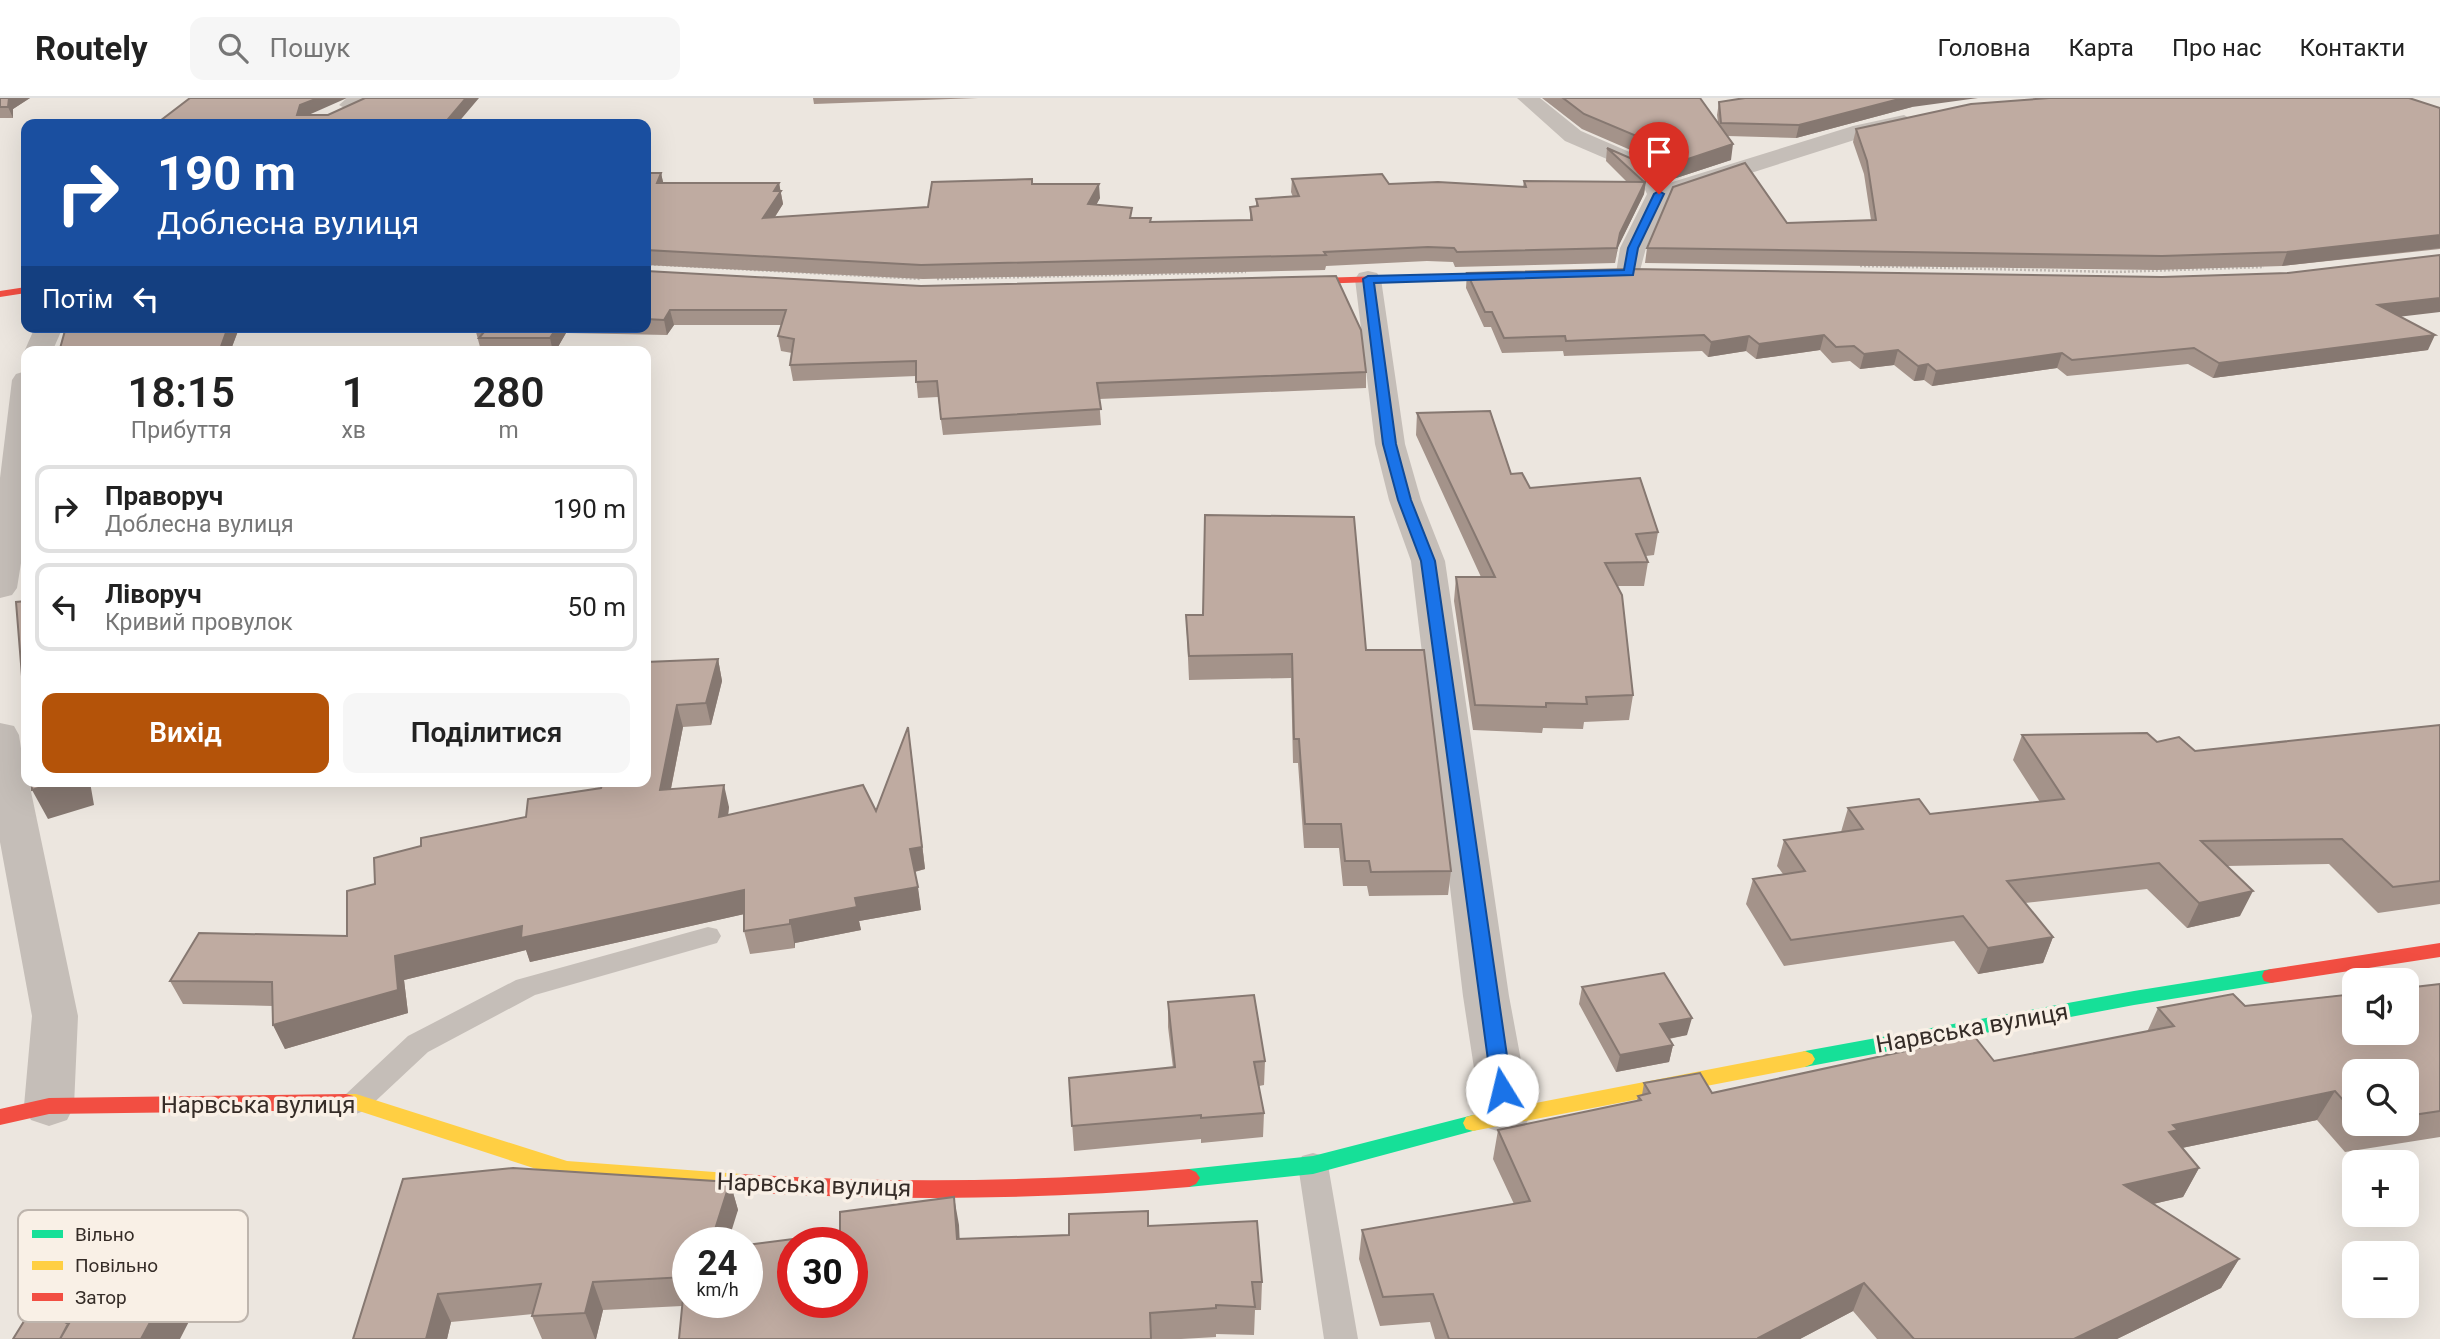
<!DOCTYPE html>
<html lang="uk">
<meta charset="utf-8">
<style>
:root{--surface:#fff;--page:#f6f6f6;--text:#222;--muted:#767676;--line:#e0e0e0;--accent:#b45309}
body{margin:0;font-family:Roboto,sans-serif;background:var(--page);color:var(--text);height:100vh;display:flex;flex-direction:column;font-size:26px;white-space:nowrap}
*{box-sizing:border-box;margin:0}
p{font-size:23px;color:var(--muted)}
.icon{flex:none;width:38px;height:38px;fill:none;stroke:currentColor;stroke-width:2;stroke-linecap:round;stroke-linejoin:round}
.map{position:relative;flex:1;overflow:hidden}
.sheet{position:absolute;left:21px;top:248px;width:630px;height:441px;display:flex;flex-direction:column;background:var(--surface);border-radius:14px;box-shadow:0 7px 28px #0002}
.sheet>*{flex:none}
.top-card{position:absolute;left:21px;top:21px;width:630px;height:214px;border-radius:14px;box-shadow:0 7px 28px #0002;background:#1a4fa0;color:#fff;overflow:hidden}
.controls{position:absolute;left:2342px;top:870px;display:grid;gap:14px}
.controls a{display:grid;place-items:center;width:77px;height:77px;border-radius:14px;background:var(--surface);box-shadow:0 7px 28px #0002;font-size:35px}
.speed{position:absolute;left:672px;top:1129px;display:flex;gap:14px;font-size:35px;font-weight:700;text-align:center}
.speed>*{display:grid;place-content:center;width:91px;height:91px;border-radius:50%;background:var(--surface);box-shadow:0 7px 28px #0002;line-height:1}
.speed small{font-size:18px;font-weight:400}
.speed .limit{border:10px solid #d22;background:#fff;color:#111}
.pin{position:absolute;display:grid;place-items:center;width:60px;height:60px;color:#fff;margin:-72px -30px;border-radius:50% 50% 50% 0;rotate:-45deg;box-shadow:0 0 7px #0007}
.pin .icon{rotate:45deg}
.me{position:absolute;width:77px;margin:-38px;rotate:351deg;stroke-linejoin:round;filter:drop-shadow(0 0 5px #0008)}
.turn{display:flex;align-items:center;gap:24px;height:147px;padding:0 21px;font-size:32px}
.turn .icon{width:91px;height:91px;stroke-width:2.5}
.turn b{display:block;font-size:49px;line-height:60px}
.then{display:flex;align-items:center;height:66px;padding:0 21px;background:#0003;gap:14px;font-size:26px}
.eta{display:flex;justify-content:space-evenly;align-items:center;height:119px;text-align:center}
.eta b{font-size:42px;font-weight:600;line-height:49px}
.primary-button{display:flex;gap:14px;margin-top:auto;padding:14px 21px}
.primary-button a{flex:1;height:80px;border-radius:14px;background:var(--accent);color:#fff;font-size:28px;font-weight:600;line-height:80px;text-align:center}
.primary-button a+a{background:var(--page);color:var(--text)}
ul{padding:0;list-style:none}
li{display:flex;align-items:center;gap:21px;height:88px;margin:0 14px 10px;padding:0 7px;border:4px solid var(--line);border-radius:14px}
li div{flex:1}
li b{display:block;font-size:26px}
li em{font-style:normal}
header{display:flex;align-items:center;gap:42px;box-sizing:border-box;height:98px;padding:0 35px;background:var(--surface);border-bottom:2px solid var(--line)}
header strong{font-size:33px}
nav{display:flex;gap:38px;margin-inline-start:auto;font-size:24px}
.search{width:490px;height:63px;background:var(--page);display:flex;align-items:center;gap:18px;box-sizing:border-box;padding:0 24px;border-radius:14px;color:var(--muted);font-size:26px}
.map>svg:first-child{display:block}
</style>
<header>
<strong>Routely</strong>
<div class="search"><svg class="icon" aria-label="search" viewBox="0 0 24 24"><circle cx="10" cy="10" r="6"/><path d="M15 15l6 6"/></svg>Пошук</div>
<nav><a>Головна</a><a>Карта</a><a>Про нас</a><a>Контакти</a></nav>
</header>
<div class="map">
<svg width="2440" height="1241" viewBox="0 0 2440 1241">
<rect width="100%" height="100%" fill="#ece6df"/>
<g fill="none" stroke-linecap="round" stroke-linejoin="round">
<!-- path -->
<path stroke="#beb7b1" stroke-width="2.5" stroke-dasharray="2 2" stroke-linecap="butt" d="M646,166L921,181
M1860,168L2116,174L2264,169
M937,181L1246,174"/>
<!-- lane -->
<path fill="#c5beb8" fill-rule="evenodd" d="M708,829L717,831L721,838L717,845L535,897L428,954L366,1012L356,1016L346,1012L341,1004L346,996L408,938L516,882Z
M1313,1055L1324,1058L1328,1067L1358,1241H1324L1298,1067L1302,1058Z"/>
<!-- street -->
<path fill="#c5beb8" fill-rule="evenodd" d="M347,0H372L350,13L339,7Z
M1517,0H1540L1581,33L1655,65L1666,86L1853,28L1904,17L1915,23L1912,28L1867,38L1669,101L1646,150L1638,180H1620L1616,175L1620,150L1647,96L1637,74L1565,43Z
M1368,173L1377,175L1381,181L1405,346L1421,402L1445,463L1509,898L1531,1016L1524,1030L1506,1036L1488,1030L1481,1016L1463,898L1411,463L1389,402L1375,346L1355,181L1359,175Z
M35,229H63L52,254H26V257L24,254Z
M26,273V434L17,490L12,497L0,500V380L12,282L16,276Z
M0,625L14,628L19,637L26,684H29L78,918L74,1008L67,1022L49,1028L31,1022L24,1008L32,918L0,744Z"/>
<!-- fast -->
<path fill="#16e098" fill-rule="evenodd" d="M2271,871L2278,873L2280,878L2278,883L2271,885L2134,907L1805,969L1798,966L1795,961L1798,956L1805,953L2134,893Z
M1473,1017L1480,1019L1483,1025L1480,1031L1313,1076L1189,1089L1182,1086L1178,1080L1182,1074L1189,1071L1313,1058Z"/>
<!-- slow -->
<path fill="#ffcf43" fill-rule="evenodd" d="M1805,953L1812,956L1815,961L1812,966L1805,969L1473,1033L1466,1031L1463,1025L1466,1019L1473,1017Z
M346,996H356L567,1063L741,1076L748,1079L752,1085L748,1091L741,1094L567,1081L356,1012L339,1010L336,1004L339,998Z"/>
<!-- jam -->
<path fill="#f24e42" fill-rule="evenodd" d="M1518,174L1522,175V179L1284,187L1279,184L1284,181Z
M26,189V195L0,199V193Z
M2440,845V859L2271,885L2264,883L2262,878L2264,873L2271,871Z
M346,996L353,998L356,1004L353,1010L346,1012L49,1016L0,1027V1011L49,1000Z
M1189,1071L1196,1074L1200,1080L1196,1086L1189,1089C1039,1102 891,1103 741,1094L734,1091L730,1085L734,1079L741,1076C891,1086 1039,1084 1189,1071Z"/>
</g>
<!-- wall -->
<path fill="#a4938a" fill-rule="evenodd" d="M0,0H30L13,11V20H0Z
M813,0H978L814,6Z
M1542,0H1700L1718,24L1717,17L1719,4L1912,9L1796,40L1728,38L1731,62L1667,83L1656,63L1582,31Z
M2440,10V151L2282,168L2157,172L1645,165L1647,150L1787,125L1871,122L1864,76L1853,44L1856,31Z
M1607,50L1646,82L1644,96L1618,149L1615,165L1455,169L1453,164L1427,163L1326,168L1325,172L923,181L646,167V75H661L663,85H779L783,106L775,119L928,109L1033,86L1100,100L1096,107L1132,120H1151V124L1250,122V109H1256V101L1293,99L1291,94L1292,81L1389,86L1523,89L1524,83L1627,84L1606,63Z
M646,173L1366,274V290L1099,301L1101,327L943,337L938,299L918,300L916,278L793,283L790,267L792,255L781,253L778,238L782,227H674L667,237L566,235L555,254H483L482,249H480L476,234L479,229H646Z
M1467,175L2162,179L2288,175L2401,218L2428,252L2213,280L2188,266L2067,278L2057,270L1932,288L1924,282L1914,283L1894,267L1860,271L1850,263L1832,265L1820,252L1756,261L1746,253L1708,259L1702,253L1564,258L1563,253L1502,255L1491,229H1484L1466,190Z
M66,229H291L290,230L238,233L230,254H59Z
M1417,315L1511,376L1530,390L1658,434L1654,457L1646,458L1648,464L1644,488H1618L1633,597L1629,622L1584,624L1583,631L1543,630L1542,635L1473,632L1454,503L1456,479H1481L1416,337Z
M1186,517L1366,552L1451,773L1448,797L1369,798L1367,788H1343L1339,750H1304L1298,665H1293L1291,580L1189,582Z
M718,561L722,583L711,627L683,629L671,691L729,709L728,717L876,713L911,651L925,771L915,774L921,812L859,823L861,832L795,845V850L750,856L744,833V816L530,864L526,852L404,882L408,915L285,951L273,927V908L183,906L170,883L347,838L375,786L421,748L526,719L601,690L646,564Z
M2440,627V806L2378,815L2329,766L2227,768L2240,818L2187,830L2147,791L2025,805L2053,839L2043,865L1978,876L1954,843L1784,868L1746,806L1753,781L1783,776L1777,768L1784,742L1841,734L1848,710L1930,716L2040,704L2013,662L2022,637L2157,644L2195,653Z
M2440,886V1039L2345,1054L2317,1022L2182,1050L2199,1070L2183,1099L2153,1106L2239,1161L2221,1190L2117,1241H1877L1853,1213L1800,1241H1435L1430,1224L1380,1228L1359,1161L1362,1132L1514,1106L1493,1061L1498,1032L1637,1003L1638,998L1642,997L1644,985L1712,995L1994,963L2147,934L2158,910L2245,908ZM2354,973H2406V1026H2354Z
M1582,889L1687,937L1669,941L1673,947L1669,964L1616,974L1579,906Z
M1168,904L1265,963L1264,987L1259,988L1264,1015L1263,1039L1201,1045V1041L1074,1053L1069,980L1173,970L1168,929Z
M513,1070L730,1084L738,1112L688,1204L840,1135L954,1099L959,1141L1069,1137L1149,1128L1262,1184L1261,1212H1255L1254,1237L1216,1236V1239L1181,1241H679L682,1208L603,1212L596,1241H542L532,1218L533,1216L451,1224L447,1241H353Z"/>
<!-- shaded-wall -->
<path fill="#867871" d="M9,0H30L13,11V20L8,9Z
M318,0H347L304,19L297,17L300,7Z
M466,0H479L457,26H444Z
M1903,0H1978L1912,9L1796,40L1799,27Z
M1733,46L1731,62L1667,83L1670,67Z
M661,75L664,88L657,85Z
M1646,82L1644,96L1618,149L1615,165L1620,135Z
M779,85L783,106L765,134L763,120L774,93Z
M1099,86L1100,100L1089,120L1088,106Z
M2440,137V150L2282,168L2287,154Z
M2440,200V214L2372,222L2378,207Z
M670,212L674,227L667,237L664,222Z
M228,229H236L238,233L230,254H219Z
M557,229H565L566,235L555,254H553L550,240Z
M1824,237L1820,252L1756,261L1759,246Z
M2435,237L2428,252L2213,280L2219,265Z
M1749,238L1746,253L1708,259L1711,244Z
M1898,252L1894,267L1860,271L1864,256Z
M2062,255L2057,270L1932,288L1936,273Z
M1928,266L1924,282L1914,283L1918,268Z
M718,561L722,583L711,627L706,605Z
M677,607L683,629L666,715L660,692Z
M908,629L925,771L913,774L910,751Z
M57,684H90L94,707L48,721L32,692Z
M724,687L729,709L725,741L719,719Z
M918,789L921,812L859,823L861,832L795,845V850L790,822L855,800Z
M744,792L749,815L530,864L526,852L404,882L408,915L285,951L273,927L395,858L522,828Z
M2253,793L2240,818L2187,830L2199,805Z
M2053,839L2043,865L1978,876L1988,850Z
M1692,920L1687,937L1656,943L1660,926Z
M1673,947L1669,964L1616,974L1620,957Z
M2335,993L2317,1022L2167,1053L2154,1063L2173,1027Z
M2199,1070L2183,1099L2110,1116L2124,1087Z
M730,1084L738,1112L728,1144H711Z
M954,1099L959,1127L961,1169L957,1141Z
M2239,1161L2221,1190L2117,1241H2074Z
M180,1169L200,1202L180,1241H141Z
M593,1184L603,1212L596,1241H595L585,1215Z
M1864,1185L1853,1213L1800,1241H1757Z
M438,1196L451,1224L447,1241H426Z"/>
<!-- building -->
<path fill="#bfaba1" stroke="#867871" stroke-width="2" fill-rule="evenodd" d="M0,0H9L8,9H0Z
M190,0H318L300,7L297,17H328L365,0H466L444,26H156Z
M1563,0H1700L1733,46L1670,67L1658,47L1584,16Z
M1745,0H1903L1799,27L1721,25L1719,4Z
M2049,0H2409L2440,10V137L2287,154L2162,158L1647,150L1673,89L1745,65L1787,125L1876,122L1867,63L1856,31L1971,6Z
M1607,50L1637,63L1646,82L1620,135L1617,150L1457,154L1454,150L1428,149L1324,154L1326,157L921,167L646,152V75H661L657,85H779L774,93H781L763,120L928,109L932,84L1032,81V86H1099L1088,106L1132,110L1130,120H1151L1150,124L1252,122L1250,109L1258,108L1256,101L1299,98L1292,81L1382,76L1389,86L1438,84L1526,89L1524,83L1644,84Z
M2440,157V200L2378,207L2435,237L2219,265L2194,250L2072,262L2062,255L1936,273L1928,266L1918,268L1898,252L1864,256L1854,248L1836,249L1824,237L1759,246L1749,238L1711,244L1704,237L1566,243L1565,238L1504,240L1492,214H1485L1467,175L1631,171L2162,179L2288,175Z
M646,173L921,188L1336,178L1361,232L1366,274L1097,285L1101,311L941,321L937,283L916,284V263L790,267L794,241L778,238L786,212H670L664,222L646,221Z
M66,229H228L219,254H59Z
M479,229H557L550,240H479L484,234H476Z
M1490,313L1511,376L1522,375L1530,390L1640,380L1658,434L1636,436L1648,464L1605,465L1622,497L1633,597L1586,599L1587,606L1546,605V609L1475,607L1456,479H1495L1417,315Z
M1205,417L1354,419L1366,552H1424L1451,773L1371,774L1369,763H1345L1341,726H1305L1299,641H1294L1292,556L1189,558L1186,517H1203Z
M26,503V628L16,504Z
M718,561L706,605L677,607L660,692L724,687L719,719L863,687L876,713L908,629L922,749L910,751L918,789L855,800L857,809L790,822V826L744,833V792L521,840L522,828L395,858L398,892L273,927L272,884L170,883L199,835L347,838V793L375,786L374,760L421,748V740L526,719L528,701L601,690L603,684H646V564Z
M2440,627V783L2393,789L2342,741L2201,743L2253,793L2199,805L2159,765L2007,783L2053,839L1988,850L1963,818L1791,842L1753,781L1805,773L1784,742L1863,731L1848,710L1919,701L1930,716L2064,701L2022,637L2147,635L2157,644L2179,639L2195,653Z
M31,684H57L32,692Z
M1664,875L1692,920L1660,926L1673,947L1620,957L1582,889Z
M2440,886V1013L2406,1018V973H2354V1014L2335,993L2173,1027L2178,1032L2169,1034L2199,1070L2124,1087L2239,1161L2074,1241H1914L1864,1185L1758,1240V1241H1449L1433,1196L1383,1199L1362,1132L1530,1103L1498,1032L1641,1002L1638,998L1650,995L1644,985L1700,975L1712,995L1974,938L1994,963L2174,928L2158,910L2233,896L2245,908L2354,896V934H2406V890Z
M1254,897L1265,963L1254,964L1264,1015L1201,1020V1017L1072,1028L1069,980L1175,969L1168,904Z
M513,1070L730,1084L711,1144H688V1204H747V1147L840,1135V1114L954,1099L957,1141L1069,1137V1116L1148,1113V1128L1257,1123L1262,1184H1252L1255,1209L1216,1207V1210L1150,1215L1151,1241H679L685,1179L593,1184L585,1215L532,1218L541,1186L438,1196L426,1241H353L403,1081ZM793,1144H852V1204H793Z
M180,1169L141,1241H60L101,1170Z
M34,1207L68,1226L60,1241H13Z"/>
<!-- route -->
<path fill="#1a73e8" stroke="#114b97" stroke-width="2" d="M1659,93L1664,96L1638,150L1633,177L1374,185L1396,346L1411,402L1435,463L1512,992L1509,998H1495L1492,992L1421,463L1398,402L1383,346L1363,181L1368,178L1624,172L1628,150L1654,96Z"/>
<g text-anchor="middle" dominant-baseline="central" stroke-width="7" stroke-linejoin="round" paint-order="stroke">
<!-- near-street labels -->
<g font-size="24" fill="#352c27" stroke="#f9f0e6">
<text transform="translate(1972 930) rotate(-10)">Нарвська вулиця</text>
<text x="258" y="1007">Нарвська вулиця</text>
<text transform="translate(814 1087) rotate(2)">Нарвська вулиця</text>
</g>
</g>
<!-- legend -->
<rect x="18" y="1112" width="230" height="112" rx="10" fill="#f9f0e6" stroke="#beb5ad" stroke-width="2"/>
<rect x="32" y="1132" width="31" height="8" fill="#16e098"/>
<rect x="32" y="1163" width="31" height="9" fill="#ffcf43"/>
<rect x="32" y="1195" width="31" height="8" fill="#f24e42"/>
<g font-size="19" fill="#352c27">
<text x="75" y="1143">Вільно</text>
<text x="75" y="1174">Повільно</text>
<text x="75" y="1206">Затор</text>
</g>
</svg>
<div class="controls">
<a><svg class="icon" aria-label="sound" viewBox="0 0 24 24"><path d="M4 9h4l5-4v14l-5-4H4zM17 9q2 3 0 6"/></svg></a>
<a><svg class="icon" aria-label="search" viewBox="0 0 24 24"><circle cx="10" cy="10" r="6"/><path d="M15 15l6 6"/></svg></a>
<a>+</a>
<a>−</a>
</div>
<div class="speed"><div>24<small>km/h</small></div><div class="limit">30</div></div>
<div class="pin" style="left:1659px;top:96px;background:#d93025"><svg class="icon" aria-label="arrive" viewBox="0 0 24 24"><path d="M6 21V4h12l-3 4 3 4H6"/></svg></div>
<svg class="me" style="left:1502px;top:992px" viewBox="-20 -20 40 40"><circle r="19" fill="#fff"/><path d="M0-13L10 11 0 6-10 11z" fill="#1a73e8"/></svg>
<div class="top-card">
<div class="turn"><svg class="icon" aria-label="right" viewBox="0 0 24 24"><path d="M7 20v-9h11M14 6l5 5-5 5"/></svg><div><b>190 m</b>Доблесна вулиця</div></div>
<div class="then">Потім<svg class="icon" aria-label="left" viewBox="0 0 24 24"><path d="M17 20v-9H6M10 6l-5 5 5 5"/></svg></div>
</div>
<section class="sheet">
<div class="eta">
<div><b>18:15</b><p>Прибуття</p></div>
<div><b>1</b><p>хв</p></div>
<div><b>280</b><p>m</p></div>
</div>
<ul>
<li><svg class="icon" aria-label="right" viewBox="0 0 24 24"><path d="M7 20v-9h11M14 6l5 5-5 5"/></svg><div><b>Праворуч</b><p>Доблесна вулиця</p></div><em>190 m</em></li>
<li><svg class="icon" aria-label="left" viewBox="0 0 24 24"><path d="M17 20v-9H6M10 6l-5 5 5 5"/></svg><div><b>Ліворуч</b><p>Кривий провулок</p></div><em>50 m</em></li>
</ul>
<div class="primary-button"><a>Вихід</a><a>Поділитися</a></div>
</section>
</div>
